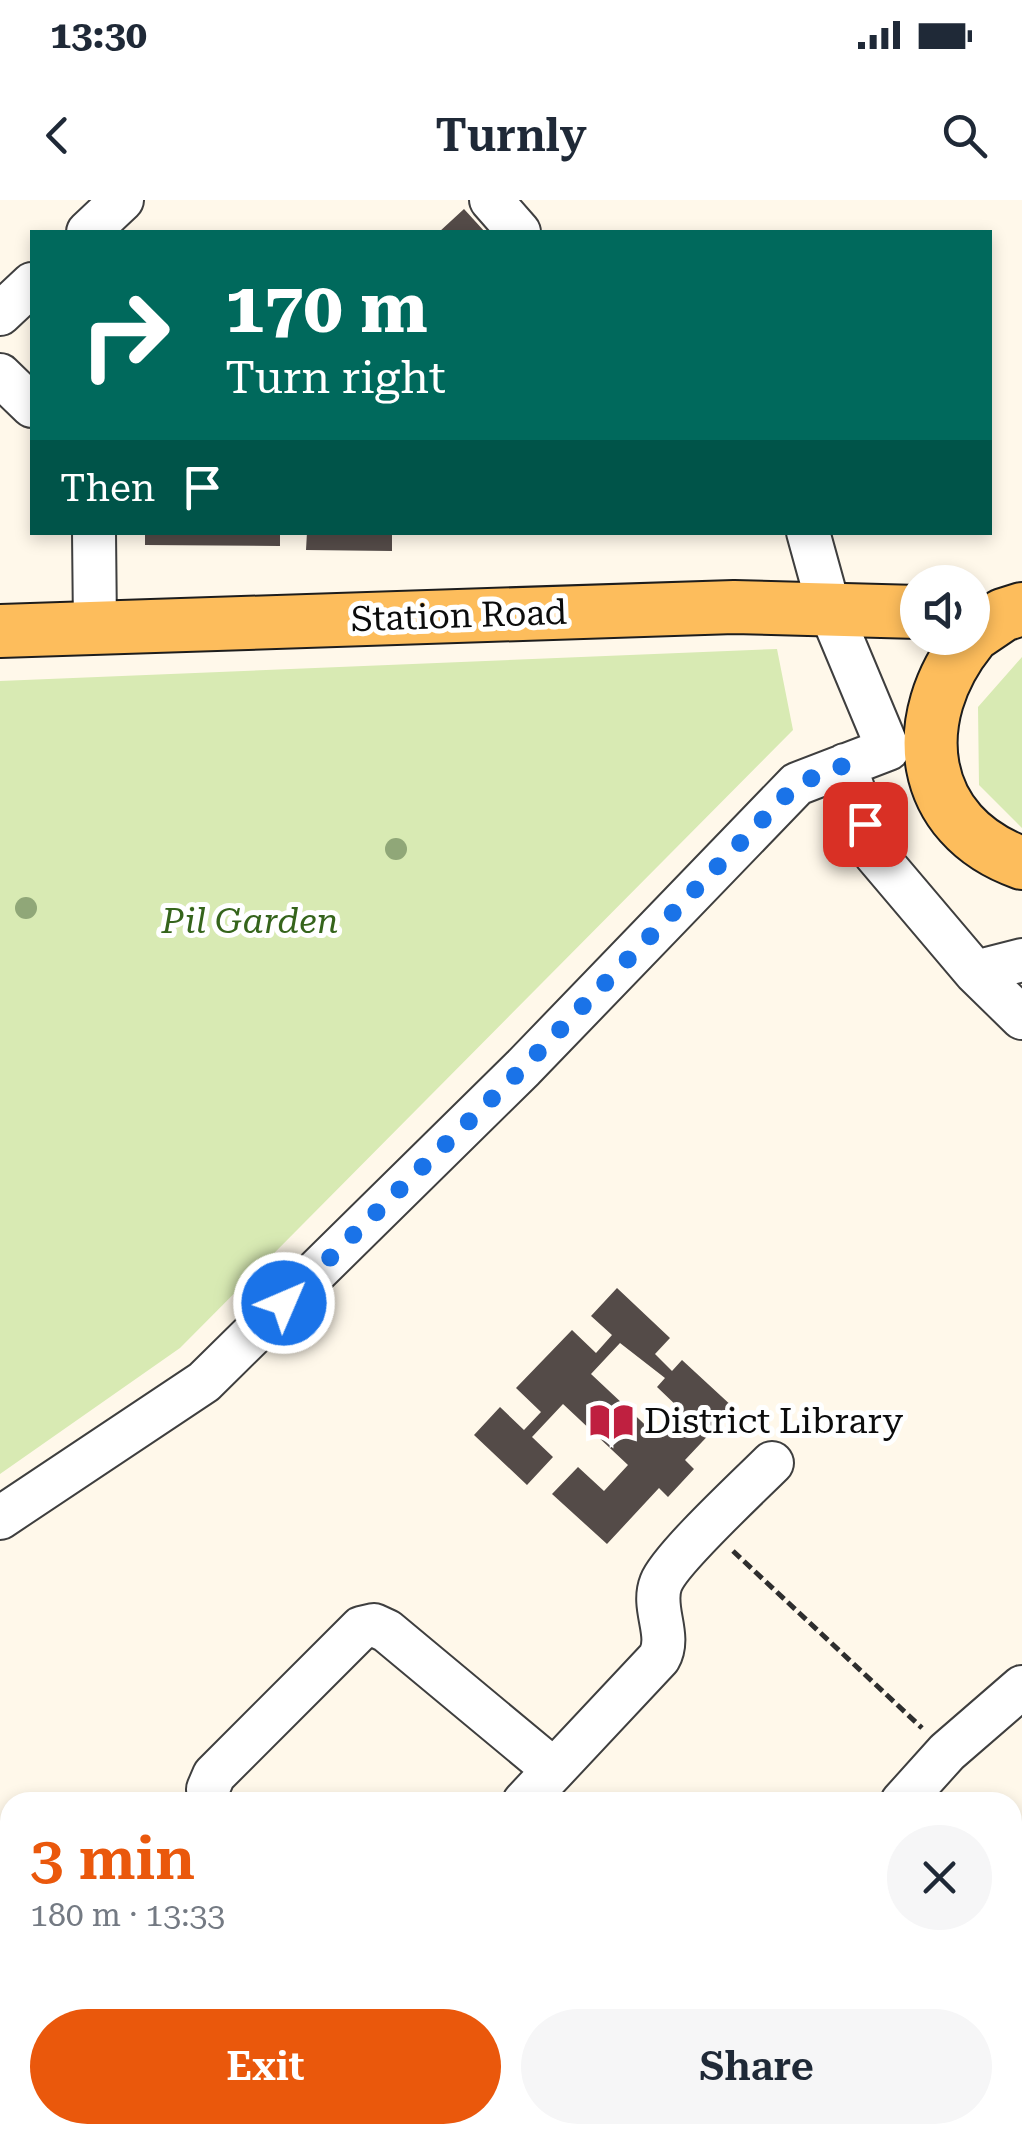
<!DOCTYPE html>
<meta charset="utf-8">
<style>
:root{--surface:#fff;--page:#f6f6f7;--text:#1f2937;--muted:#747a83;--accent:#ea580c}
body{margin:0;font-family:"Roboto Serif",serif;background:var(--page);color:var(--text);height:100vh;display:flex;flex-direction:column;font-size:38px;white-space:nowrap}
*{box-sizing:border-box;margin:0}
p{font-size:32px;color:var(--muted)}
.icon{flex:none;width:55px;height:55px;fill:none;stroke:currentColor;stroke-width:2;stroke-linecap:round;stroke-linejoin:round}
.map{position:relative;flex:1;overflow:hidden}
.side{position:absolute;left:0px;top:1592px;width:1022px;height:352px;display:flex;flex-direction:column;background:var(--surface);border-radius:30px 30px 0 0;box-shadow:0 5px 15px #0003}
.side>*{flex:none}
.banner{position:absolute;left:30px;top:30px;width:962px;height:305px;border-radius:0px;box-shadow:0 5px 15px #0003;background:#00695c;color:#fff;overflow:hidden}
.controls{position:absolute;left:900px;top:365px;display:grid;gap:20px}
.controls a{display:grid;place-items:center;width:90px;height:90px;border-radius:50%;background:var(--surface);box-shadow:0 5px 15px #0003;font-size:50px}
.pin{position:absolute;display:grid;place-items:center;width:85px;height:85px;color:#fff;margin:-42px;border-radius:20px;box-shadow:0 5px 15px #0006}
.me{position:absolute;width:110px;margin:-55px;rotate:45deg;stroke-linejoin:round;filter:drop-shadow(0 0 8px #0008)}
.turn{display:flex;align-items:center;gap:35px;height:210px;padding:0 30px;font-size:45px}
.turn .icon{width:130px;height:130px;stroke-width:2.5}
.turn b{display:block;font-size:70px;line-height:85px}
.then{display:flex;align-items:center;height:95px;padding:0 30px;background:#0003;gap:20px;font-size:38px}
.round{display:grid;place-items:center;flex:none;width:105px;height:105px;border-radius:52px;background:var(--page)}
.summary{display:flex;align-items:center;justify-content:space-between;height:170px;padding:0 30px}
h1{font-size:60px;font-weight:600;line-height:75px;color:var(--accent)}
.action{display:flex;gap:20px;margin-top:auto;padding:20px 30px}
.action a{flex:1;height:115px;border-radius:60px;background:var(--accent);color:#fff;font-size:40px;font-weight:600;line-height:115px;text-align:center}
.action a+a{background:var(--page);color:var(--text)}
.status{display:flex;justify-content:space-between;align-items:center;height:70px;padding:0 50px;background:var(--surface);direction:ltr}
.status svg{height:28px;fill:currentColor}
header{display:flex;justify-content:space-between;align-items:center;height:130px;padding:0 30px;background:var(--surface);font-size:45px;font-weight:600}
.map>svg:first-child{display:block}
</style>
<div class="status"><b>13:30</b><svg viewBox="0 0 49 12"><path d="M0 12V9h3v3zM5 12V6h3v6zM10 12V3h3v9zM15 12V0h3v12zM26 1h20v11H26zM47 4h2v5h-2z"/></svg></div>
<header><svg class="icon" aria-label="back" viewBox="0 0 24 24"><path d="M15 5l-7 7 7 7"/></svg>Turnly<svg class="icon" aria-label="search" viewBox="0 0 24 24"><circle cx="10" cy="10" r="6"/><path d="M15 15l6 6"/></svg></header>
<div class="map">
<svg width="1022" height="1943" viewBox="0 0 1022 1943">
<rect width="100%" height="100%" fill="#fff8ea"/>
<!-- green -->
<path fill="#d8eab3" d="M777,449L793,530L180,1148L0,1274V481Z
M1022,457V628L979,585L978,507Z"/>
<!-- building -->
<path fill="#544b48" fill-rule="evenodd" d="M464,9L485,32H439Z
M145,332H280V346L145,345Z
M307,332H392V351L306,350Z
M617,1088L670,1138L655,1154L672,1171L682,1160L734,1208L685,1260L694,1269L668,1297L659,1288L607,1344L552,1294L578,1267L604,1291L628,1265L563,1204L532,1237L553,1257L527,1285L474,1235L500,1207L524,1230L541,1212L516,1188L572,1130L596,1153L612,1135L591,1116ZM620,1143L665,1178L657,1187L680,1209L656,1235L591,1174Z"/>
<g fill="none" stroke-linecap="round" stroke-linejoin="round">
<defs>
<path id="minor" d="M491,0L519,32
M88,32L122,0
M0,114L32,84
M0,175L32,206
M94,332L95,427
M845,565L875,654L975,772L1022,818
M975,772L1022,760
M0,1318L204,1182L523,868L797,584L888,549L829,408L808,332
M209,1602L208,1589L214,1575L361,1428L374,1425L387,1431L554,1570
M524,1602L659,1458C672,1435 651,1408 661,1383C670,1359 750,1285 772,1263
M902,1602L947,1552L1022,1487
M0,1749L10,1761
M0,1926L10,1917
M188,1935L197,1943
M556,1935L565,1943
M998,1935L1004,1943
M352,1943L360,1935
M799,1943L807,1935"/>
<path id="major" d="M0,431L734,407L918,412
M972,436L1003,415L1022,409
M971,438C906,518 917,626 1022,663"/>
</defs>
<!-- minor casing -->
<use href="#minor" stroke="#3f3f3f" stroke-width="46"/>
<!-- major casing -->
<use href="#major" stroke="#1d1d1d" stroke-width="56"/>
<!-- path -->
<path stroke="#2e2e2e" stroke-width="5" stroke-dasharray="10 5" stroke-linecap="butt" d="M733,1351L922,1528"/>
<!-- minor -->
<use href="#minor" stroke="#fff" stroke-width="42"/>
<!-- major -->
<use href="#major" stroke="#fdbd5c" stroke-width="52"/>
</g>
<!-- trees -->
<g fill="#90a778">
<circle cx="396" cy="649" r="11"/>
<circle cx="26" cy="708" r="11"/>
</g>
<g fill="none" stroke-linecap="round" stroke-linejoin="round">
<!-- route -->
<path stroke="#1a73e8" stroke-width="18" stroke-dasharray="0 32.4" d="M284,1103L523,868L797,584L845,565L865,624"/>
</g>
<!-- icons -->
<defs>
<symbol id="library-bare" viewBox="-9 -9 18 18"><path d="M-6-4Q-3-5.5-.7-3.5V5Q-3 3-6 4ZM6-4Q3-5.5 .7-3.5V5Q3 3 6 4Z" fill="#bf2040" stroke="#fff" stroke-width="2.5" paint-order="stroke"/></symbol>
</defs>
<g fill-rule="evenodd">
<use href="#library-bare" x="580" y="1190" width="63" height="63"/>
</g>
<g text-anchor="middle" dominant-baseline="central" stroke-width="10" stroke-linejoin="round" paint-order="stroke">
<!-- street labels -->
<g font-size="35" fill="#0c0c0c" stroke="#fff">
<text transform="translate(459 416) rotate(-2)">Station Road</text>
</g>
<!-- park labels -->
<g font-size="35" font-style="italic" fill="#35641b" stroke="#fff">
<text x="250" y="721">Pil Garden</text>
</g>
<!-- poi labels -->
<g font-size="35" fill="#0c0c0c" stroke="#fff" text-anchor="start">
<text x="644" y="1221">District Library</text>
</g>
</g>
</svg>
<div class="controls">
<a><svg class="icon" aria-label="sound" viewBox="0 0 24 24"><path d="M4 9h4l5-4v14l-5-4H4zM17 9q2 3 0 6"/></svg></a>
</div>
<div class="pin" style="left:865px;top:624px;background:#d93025"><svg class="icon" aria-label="arrive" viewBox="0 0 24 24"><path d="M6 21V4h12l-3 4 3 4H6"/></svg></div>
<svg class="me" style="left:284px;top:1103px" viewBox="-20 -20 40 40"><circle r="17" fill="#1a73e8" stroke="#fff" stroke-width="3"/><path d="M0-11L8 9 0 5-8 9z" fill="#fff"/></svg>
<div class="banner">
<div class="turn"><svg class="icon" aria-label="right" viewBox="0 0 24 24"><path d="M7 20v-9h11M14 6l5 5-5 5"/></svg><div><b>170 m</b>Turn right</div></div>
<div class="then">Then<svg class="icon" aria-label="arrive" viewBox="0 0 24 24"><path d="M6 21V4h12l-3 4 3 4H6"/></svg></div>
</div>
<section class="side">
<div class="summary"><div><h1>3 min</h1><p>180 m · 13:33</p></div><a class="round"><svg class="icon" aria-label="close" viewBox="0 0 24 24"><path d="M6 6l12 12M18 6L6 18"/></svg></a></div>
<div class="action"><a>Exit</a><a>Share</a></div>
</section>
</div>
